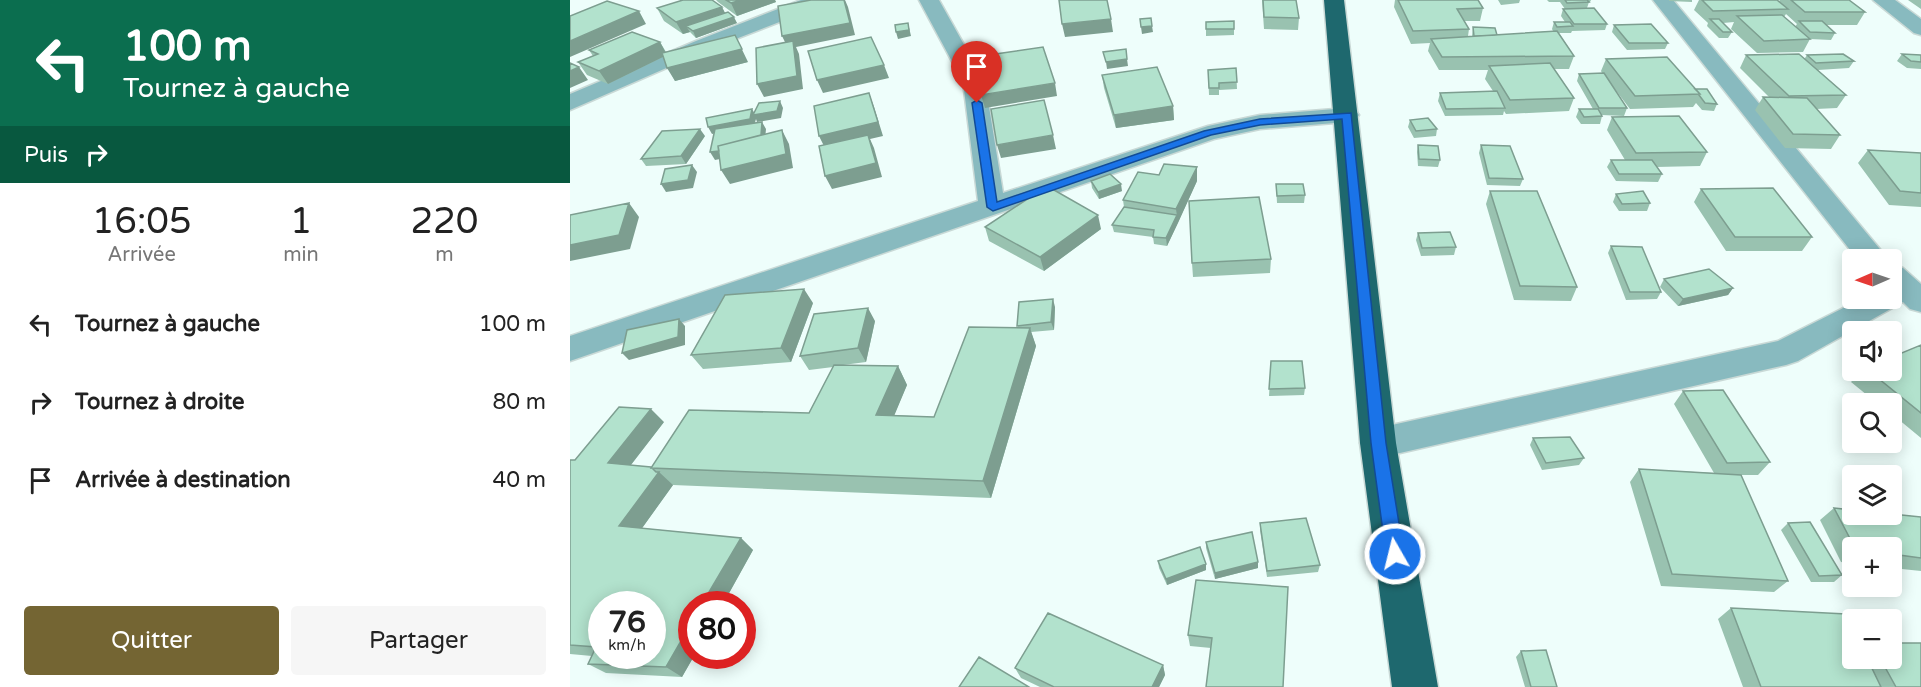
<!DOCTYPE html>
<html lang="fr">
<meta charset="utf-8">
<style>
:root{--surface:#fff;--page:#f6f6f6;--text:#222;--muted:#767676;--accent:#746533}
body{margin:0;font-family:"Varela Round",sans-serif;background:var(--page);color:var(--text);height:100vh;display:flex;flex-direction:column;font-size:22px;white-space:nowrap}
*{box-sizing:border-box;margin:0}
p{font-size:20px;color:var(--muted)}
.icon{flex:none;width:33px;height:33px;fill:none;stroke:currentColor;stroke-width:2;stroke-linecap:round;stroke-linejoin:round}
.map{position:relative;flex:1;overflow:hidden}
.sheet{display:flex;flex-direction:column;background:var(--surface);width:570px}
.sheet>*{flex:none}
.top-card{background:#0b6e4f;color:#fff;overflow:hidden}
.needle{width:39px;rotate:268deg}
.controls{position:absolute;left:1272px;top:249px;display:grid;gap:12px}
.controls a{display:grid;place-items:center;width:60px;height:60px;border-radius:6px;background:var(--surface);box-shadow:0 3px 15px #0003;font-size:30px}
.speed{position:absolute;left:18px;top:591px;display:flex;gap:12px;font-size:30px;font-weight:700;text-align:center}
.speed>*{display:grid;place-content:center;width:78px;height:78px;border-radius:50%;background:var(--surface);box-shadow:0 3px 15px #0003;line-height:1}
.speed small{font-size:15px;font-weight:400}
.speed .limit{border:9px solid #d22;background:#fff;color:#111}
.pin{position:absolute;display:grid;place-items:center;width:51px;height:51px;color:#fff;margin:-62px -26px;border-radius:50% 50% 50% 0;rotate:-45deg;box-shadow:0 0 6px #0007}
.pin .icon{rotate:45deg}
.me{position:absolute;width:66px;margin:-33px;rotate:352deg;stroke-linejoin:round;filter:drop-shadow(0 0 4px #0008)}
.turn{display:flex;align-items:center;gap:21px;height:126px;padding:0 24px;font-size:27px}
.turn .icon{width:78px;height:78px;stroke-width:2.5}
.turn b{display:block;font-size:42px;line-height:51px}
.then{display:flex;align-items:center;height:57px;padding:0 24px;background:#0003;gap:12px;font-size:22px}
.eta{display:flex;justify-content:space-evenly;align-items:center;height:102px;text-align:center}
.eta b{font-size:36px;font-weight:600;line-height:42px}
.cta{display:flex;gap:12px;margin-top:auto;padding:12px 24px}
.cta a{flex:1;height:69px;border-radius:6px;background:var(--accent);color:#fff;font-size:24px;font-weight:600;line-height:69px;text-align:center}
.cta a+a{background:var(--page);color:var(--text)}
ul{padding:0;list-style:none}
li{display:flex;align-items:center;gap:18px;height:78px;padding:0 24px}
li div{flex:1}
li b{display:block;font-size:22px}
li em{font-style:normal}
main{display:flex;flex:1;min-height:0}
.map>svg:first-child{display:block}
</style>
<main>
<section class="sheet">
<div class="top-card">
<div class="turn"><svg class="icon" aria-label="left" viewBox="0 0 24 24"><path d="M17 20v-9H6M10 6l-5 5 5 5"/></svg><div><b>100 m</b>Tournez à gauche</div></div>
<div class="then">Puis<svg class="icon" aria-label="right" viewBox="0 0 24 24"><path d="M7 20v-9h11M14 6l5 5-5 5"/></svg></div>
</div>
<div class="eta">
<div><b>16:05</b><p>Arrivée</p></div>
<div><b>1</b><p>min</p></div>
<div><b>220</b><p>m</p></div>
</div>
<ul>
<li><svg class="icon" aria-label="left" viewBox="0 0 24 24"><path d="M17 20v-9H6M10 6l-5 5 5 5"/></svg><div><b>Tournez à gauche</b></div><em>100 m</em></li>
<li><svg class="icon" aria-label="right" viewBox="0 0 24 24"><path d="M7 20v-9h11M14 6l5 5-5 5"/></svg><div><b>Tournez à droite</b></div><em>80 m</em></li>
<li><svg class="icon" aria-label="arrive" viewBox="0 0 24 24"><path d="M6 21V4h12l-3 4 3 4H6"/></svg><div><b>Arrivée à destination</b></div><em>40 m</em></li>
</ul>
<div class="cta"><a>Quitter</a><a>Partager</a></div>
</section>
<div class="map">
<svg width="1351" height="687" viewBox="0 0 1351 687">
<rect width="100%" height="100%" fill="#eefefb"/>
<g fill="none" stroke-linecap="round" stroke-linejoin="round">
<defs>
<path id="street" d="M231,0H259L256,4L140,49L0,110V94L126,41Z
M349,0H369L415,82L433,193L638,126L690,115L777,108L785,110L789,115L785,120L777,122L690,129L644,139L0,361V336L408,201L393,82Z
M1083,0H1103L1319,260H1288Z
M1303,0H1325L1351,19V35L1344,33Z
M1322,265L1333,268L1351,284V312L1340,309L1333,302L1228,361L1216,365L808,458L795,454L790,443L795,432L808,428L1208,341L1293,298H1322Z"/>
<path id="highway" d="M754,0H774L826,443L868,687H822L790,443Z"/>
</defs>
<!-- street casing -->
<use href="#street" stroke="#c9d9d6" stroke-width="3"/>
<!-- highway casing -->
<use href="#highway" stroke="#c9d9d6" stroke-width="3"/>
<!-- street -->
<use href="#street" fill="#88babf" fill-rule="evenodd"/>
<!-- highway -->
<use href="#highway" fill="#1e686e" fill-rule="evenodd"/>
</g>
<!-- wall -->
<path fill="#99c2b0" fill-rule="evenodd" d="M146,0H205L206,2L167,16L148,2Z
M692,0H726L729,18L728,30L694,29Z
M825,0H908L913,8L910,21H894L899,29L898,36H902L903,27L927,35L983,31L982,29L984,22H995L991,16L993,9H995L990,2H979L977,0H1021L1020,2H1019L1017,8L1037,24L1035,30L1002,31L1001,33H989L1004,56L999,69H984L1004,98L999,111L936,114L934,111L933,115L875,116L868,101L870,93L923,91L915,79L918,70H869L858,51L860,43L841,44L824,7Z
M928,0H950L949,3L931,5Z
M1099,0H1122V2L1099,1Z
M1129,0H1207L1209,1L1210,0H1279L1295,12L1287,25H1256L1265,33L1261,40L1240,39L1233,52L1187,53L1161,29L1164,22L1153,23L1162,32L1158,38H1149L1137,26L1138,23L1124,10ZM1216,14L1227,24L1225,27L1214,17Z
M1338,0H1351V9Z
M152,7L155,13L167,23L126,38L120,32L113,34L94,21L87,8Z
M664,21V35L636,36V22Z
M1044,25L1098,43L1095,49L1057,50L1042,32Z
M90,42L96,52L178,62L105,81L93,57L38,84L17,75L8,62L23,56L19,50Z
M1332,54L1351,55V69L1337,68L1327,61Z
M1176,55L1235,58L1237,55L1284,61L1279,68L1248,70L1276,95L1267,108L1246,109L1270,135L1261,149L1215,148L1185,110L1193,97H1199L1170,68Z
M1036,59L1125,89L1147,104L1144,111L1132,110L1126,103L1123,107L1060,109L1044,88L1057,108L1054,116L1032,115V116L1030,124H1011L1006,117L1009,109H1023L1007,81L1009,74L1032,73L1031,71Z
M666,68L667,89L649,90V95H639L638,70Z
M532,75L603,106L604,120L546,128L534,88Z
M1042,117L1137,152L1130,166L1086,167L1092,174L1088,182L1046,181L1037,167L1041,160H1055L1037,130Z
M840,120L867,129L866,136L844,138L838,127Z
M135,136L116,164L76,166L71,159Z
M848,145L870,160L868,167L848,166L847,152Z
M911,145L953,179L950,186L917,185L909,153Z
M1298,150L1351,153V207L1319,205L1288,163Z
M521,181L552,191L529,199L522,188Z
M627,181L597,246L584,244L583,237L544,232L542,225L554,207L553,200Z
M706,184L735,195L734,203H707Z
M1131,189L1242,237L1232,251H1156L1124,202Z
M920,191L1007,287L1001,301L944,300L916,204Z
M1046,194L1080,203L1077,211H1049L1043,202Z
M415,227L531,229L474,271L419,241Z
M848,233L886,247L884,255L851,256L846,240Z
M1041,246L1091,292L1087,299L1056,300L1038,253Z
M701,259L700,273L623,277L622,263Z
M1094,279L1163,288L1158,295L1108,306L1090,287Z
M243,303L221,362L133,369L121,355Z
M485,307L484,330L461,332L466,346L421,498L103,485L72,528L171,538L183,550L153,604H122V656H124L112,677L36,673L18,664L22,656L0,654V460H5L94,422L61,465L81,467L239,413L263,367L239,370L230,356L305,321L296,362L273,365L328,366L337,385L324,415L364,417L448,327L447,326Z
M1351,345V438L1322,414V404H1308L1281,382L1292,370H1322Z
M701,361L735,388L734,395L699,396Z
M1113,391L1200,462L1188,475H1171L1218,581L1204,592L1091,586L1060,482L1069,469L1144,473L1104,404Z
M963,438L1014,458L1009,465L972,470L960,445Z
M1264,508L1351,517V571L1322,568V548H1282V564L1271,562L1250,520Z
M690,523L750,565L748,572L697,577L690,530Z
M1218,523L1272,575L1264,582H1241L1211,530Z
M636,542L688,568L645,579L636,548Z
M588,561L636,570L597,585L589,568Z
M718,587L641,648L620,646L618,635Z
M1161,608L1282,658H1322L1351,687H1173L1148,619Z
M951,651L987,687H955L946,657Z
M593,665L595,675L589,687H470L451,678L445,668Z"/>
<!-- shaded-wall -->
<path fill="#7d9e90" d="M171,0H205L206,2L167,16L161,3Z
M274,0H275L278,7L285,35L226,47L229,54L233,89L194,97L187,84L218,48L212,36Z
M152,7L158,19L164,17L167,23L126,38L123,31L116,26L120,32L113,34L106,22Z
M69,11L76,24L0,57V41Z
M541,19L543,32L495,37L492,24Z
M338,23L341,36L328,39L326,32Z
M582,26L583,32L572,34L571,27Z
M165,35L178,62L105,81L97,68Z
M90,42L97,55L38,84L29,71Z
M557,59L558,66L537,69L536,62Z
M314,65L319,78L253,93L247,80Z
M9,67L18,80L0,88V71Z
M485,83L487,96L415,108L411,95Z
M299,93L304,107L313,136L300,139L304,148L312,177L262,189L255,176L256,150L249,136Z
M210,101L213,108L211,118L187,122L186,119L184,126L142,134L138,127L182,109L185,114Z
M603,106L604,120L546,128L544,115Z
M192,122L196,129L194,150L145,160L140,152Z
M130,129L135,136L116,164L111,156Z
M212,130L219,144L223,168L160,184L151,170Z
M483,135L486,149L431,158L427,145Z
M122,165L127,172L123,188L96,192L91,184Z
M627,167V181L608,223L606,209Z
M551,184L552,191L529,199L528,192Z
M59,203L69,217L60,249L0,261V245Z
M528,215L531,229L474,271L470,257Z
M607,215L608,223L597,246L596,238Z
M1163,288L1158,295L1108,306L1113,299Z
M234,289L243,303L221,362L211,348Z
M483,299L485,307L484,330L481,322Z
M298,308L305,321L296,362L288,348Z
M109,319L115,326V345L59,360L52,353Z
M460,328L466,346L421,498L413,481Z
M328,366L337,385L317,433L306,415Z
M81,409L94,422L53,475L38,463Z
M89,472L103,485L65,538L49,526Z
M171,538L183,550L153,604H132Z
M688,562V568L645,579V573Z
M636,564V570L597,585L596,579Z
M122,622V656H124L112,677L96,667Z
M593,665L595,675L589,687H582Z"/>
<!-- building -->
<path fill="#b2e2cd" stroke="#7d9e90" stroke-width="1.5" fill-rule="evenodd" d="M113,0H142L152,7L106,22L87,8Z
M156,0H171L161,3Z
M241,0H274L280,23L212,36L208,6Z
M489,0H537L541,19L492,24Z
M693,0H726L729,18L694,17Z
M828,0H908L913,8L887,9L899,29L843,31Z
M995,0H1017L1019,2L997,3Z
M1132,0H1207L1218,9L1143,11Z
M1221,0H1279L1295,12H1235Z
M37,1L69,11L0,41V16Z
M1024,8L1037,24H1004L993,9Z
M158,12L164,17L123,31L116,26Z
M1212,15L1240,39L1194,41L1167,16Z
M581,18L582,26L571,27L570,19Z
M1140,19H1149L1162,32H1153Z
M664,21V29H636V22Z
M1229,21H1252L1265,33L1240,32Z
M984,22H1000L1003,26L987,27Z
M338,23L339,30L326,32L325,25Z
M1081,24L1098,43H1059L1044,25Z
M903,27L925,28L927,35L904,36Z
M987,31L1004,56L872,57L861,39Z
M62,32L90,42L29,71L8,62L28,54L19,50Z
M165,35L172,49L97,68L92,53Z
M301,37L314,65L247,80L238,51Z
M223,41L227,76L187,84L186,48Z
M473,47L485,83L411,95L405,57Z
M556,49L557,59L536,62L533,52Z
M1229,54L1276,95L1219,96L1176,55Z
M1273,54L1284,61L1246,63L1237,55Z
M1332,54L1351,55V62L1341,61Z
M1097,57L1130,94L1065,96L1036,59Z
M0,63L9,67L0,71Z
M980,63L1004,98L940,100L919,66Z
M587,67L603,106L544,115L532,75Z
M666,68L667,82L649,83V88H639L638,70Z
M1034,73L1057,108H1029L1009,74Z
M1125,89H1137L1147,104L1135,103L1129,95L1130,94Z
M927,91L935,108L876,109L870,93Z
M299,93L308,122L249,136L244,106Z
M1193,97L1237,98L1270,135L1223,134Z
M474,100L483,135L427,145L421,109Z
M210,101L207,111L183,115L189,103Z
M182,109L180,119L138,127L136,118Z
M1009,109H1028L1032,116L1014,117Z
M1109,116L1137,152L1066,153L1042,117Z
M858,118L867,129L846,131L840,120Z
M192,122L191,135L148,146L149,151L140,152L145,129Z
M130,129L111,156L71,159L92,131Z
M212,130L216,154L151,170L148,146Z
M298,135L306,163L255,176L249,146Z
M848,145L868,146L870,160L849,159Z
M911,145L940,146L953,179L919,178Z
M1298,150L1351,153V193L1330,191Z
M1041,160H1082L1092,174H1049Z
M594,164L627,167L606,209L553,200L568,172L589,175Z
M122,165L118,180L91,184L95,169Z
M540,174L551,184L528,192L521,181Z
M706,184H733L735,195L707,196Z
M477,186L528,215L470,257L415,227Z
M1203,188L1242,237H1165L1131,189Z
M920,191H967L1007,287L950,286Z
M1073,191L1080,203L1052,204L1046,194Z
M689,197L701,259L622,263L619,201Z
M59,203L49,235L0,245V215Z
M554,207L607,215L596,238L583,237L584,230L542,225Z
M880,232L886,247L852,248L848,233Z
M1041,246L1072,247L1091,292H1060Z
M1139,269L1163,288L1113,299L1094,279Z
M234,289L211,348L121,355L155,295Z
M483,299L481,322L447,326L449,302Z
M298,308L288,348L230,356L244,314Z
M109,319L108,337L52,353L57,330Z
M399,327L460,328L413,481L81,468L119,410L239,413L264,365L328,366L306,415L364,417Z
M1351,345V413L1298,370H1322V357Z
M701,361H732L735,388L699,389Z
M1153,390L1200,462L1157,463L1113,391Z
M49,407L81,409L38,463L81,467L86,472H89L49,526L171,538L132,604H122V622L96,667L18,664L26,647L0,645V460H5ZM32,604H82V656H32Z
M1000,437L1014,458L976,463L963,438Z
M1069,469L1171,475L1218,581L1102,574Z
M1264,508L1282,510V514H1322L1351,517V558L1322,554V548H1285Z
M736,518L750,565L697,571L690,523Z
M1240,522L1272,575L1249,576L1218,523Z
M682,532L688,562L645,573L636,542Z
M630,547L636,564L596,579L588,561Z
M626,580L718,587L713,687H636L642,638L618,635Z
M1161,608L1276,614L1282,628V658H1297L1311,687H1191Z
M478,613L593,665L582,687H484L445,668Z
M1322,643H1351V687H1326L1310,658H1322Z
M976,650L987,687H961L951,651Z
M409,657L459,687H389Z"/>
<!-- route -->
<path fill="#1a73e8" stroke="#114b97" stroke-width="1.5" d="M407,100L412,103L427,202L634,131L690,119L781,113L816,443L834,554L831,559L825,562L819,559L816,554L801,443L772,119L690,125L641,135L423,211L417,207L402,103Z"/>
</svg>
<div class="controls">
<a><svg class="needle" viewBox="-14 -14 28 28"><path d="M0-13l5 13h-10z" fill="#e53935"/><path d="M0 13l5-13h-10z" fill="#767676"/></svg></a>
<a><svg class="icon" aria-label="sound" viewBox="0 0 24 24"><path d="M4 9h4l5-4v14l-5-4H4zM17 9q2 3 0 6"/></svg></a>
<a><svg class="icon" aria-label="search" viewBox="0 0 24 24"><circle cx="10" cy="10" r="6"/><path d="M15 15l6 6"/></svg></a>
<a><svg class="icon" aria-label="layers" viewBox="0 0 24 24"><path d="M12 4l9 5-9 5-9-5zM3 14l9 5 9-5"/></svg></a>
<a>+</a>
<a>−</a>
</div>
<div class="speed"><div>76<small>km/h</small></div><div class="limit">80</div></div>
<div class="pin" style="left:407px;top:103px;background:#d93025"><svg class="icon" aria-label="arrive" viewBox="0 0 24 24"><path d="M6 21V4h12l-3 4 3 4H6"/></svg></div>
<svg class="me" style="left:825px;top:554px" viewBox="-20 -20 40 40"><circle r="17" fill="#1a73e8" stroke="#fff" stroke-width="3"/><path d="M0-11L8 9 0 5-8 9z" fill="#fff"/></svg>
</div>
</main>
